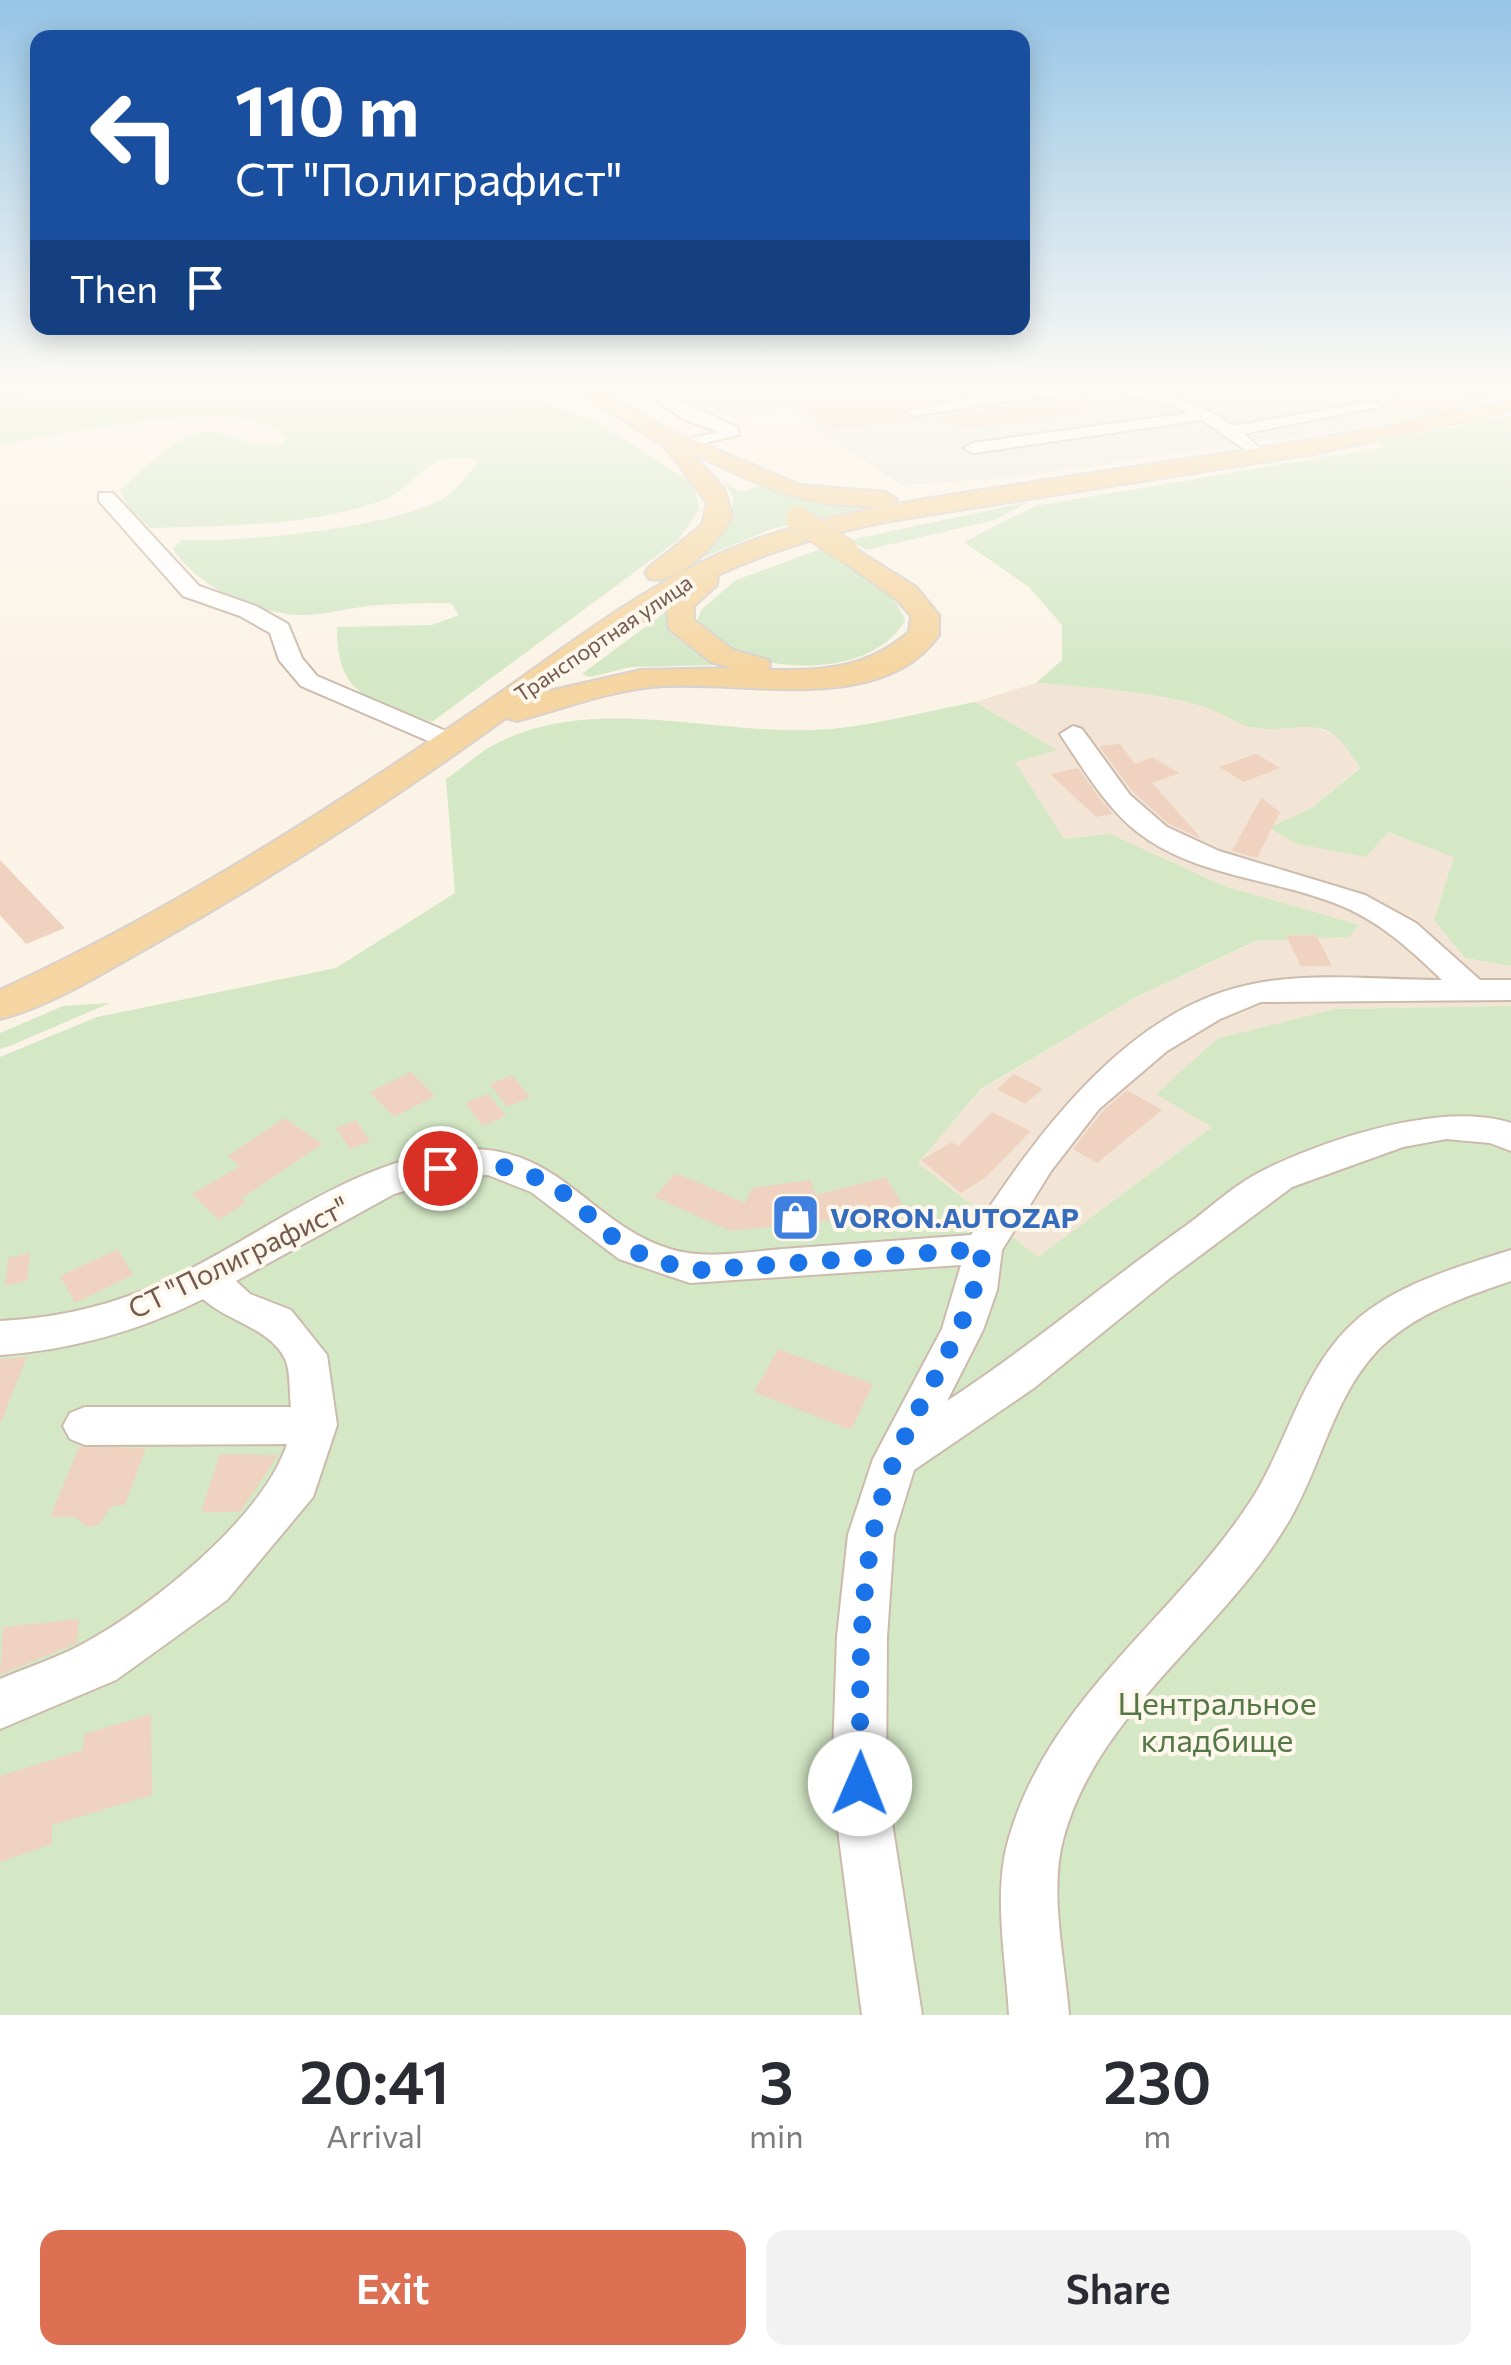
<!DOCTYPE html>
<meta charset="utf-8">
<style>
:root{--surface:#fff;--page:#f2f2f3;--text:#2b2b33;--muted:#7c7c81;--accent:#dd7053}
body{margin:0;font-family:Commissioner,sans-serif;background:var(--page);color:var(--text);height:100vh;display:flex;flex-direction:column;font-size:38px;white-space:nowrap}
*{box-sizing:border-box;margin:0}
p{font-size:32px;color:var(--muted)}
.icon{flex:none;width:55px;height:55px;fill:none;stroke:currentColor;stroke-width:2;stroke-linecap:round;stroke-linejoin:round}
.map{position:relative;height:2015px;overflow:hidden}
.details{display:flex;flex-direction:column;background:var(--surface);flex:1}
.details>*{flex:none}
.guide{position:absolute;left:30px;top:30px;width:1000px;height:305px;border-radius:20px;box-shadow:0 5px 25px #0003;background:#1a4fa0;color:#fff;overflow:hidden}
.pin{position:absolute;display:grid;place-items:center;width:85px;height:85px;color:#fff;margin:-42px;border:5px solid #fff;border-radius:50%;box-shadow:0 2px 10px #0007}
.me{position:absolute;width:110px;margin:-55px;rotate:1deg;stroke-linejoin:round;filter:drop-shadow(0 0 8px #0008)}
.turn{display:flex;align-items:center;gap:35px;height:210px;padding:0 40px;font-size:45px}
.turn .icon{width:130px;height:130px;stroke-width:2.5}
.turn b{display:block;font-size:70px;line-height:85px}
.then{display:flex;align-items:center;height:95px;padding:0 40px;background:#0003;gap:20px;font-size:38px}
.eta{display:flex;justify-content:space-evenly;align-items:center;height:170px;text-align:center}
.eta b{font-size:60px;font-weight:600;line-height:70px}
.primary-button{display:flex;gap:20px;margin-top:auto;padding:20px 40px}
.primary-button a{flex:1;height:115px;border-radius:20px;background:var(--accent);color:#fff;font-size:40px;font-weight:600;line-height:115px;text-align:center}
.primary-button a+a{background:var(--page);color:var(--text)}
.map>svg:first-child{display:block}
</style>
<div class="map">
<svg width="1511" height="2015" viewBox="0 0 1511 2015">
<rect width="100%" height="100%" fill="#fbf3e6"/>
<!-- residential -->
<path fill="#f2e5d5" d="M1036,683L1119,688L1209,707L1253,728L1307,724L1342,738L1360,767L1313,807L1270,828L1388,832L1455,857L1465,958L1511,966V1006L1335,1009L1213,1126L1038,1257L917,1163L982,1089L1136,997L1257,941L1348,937L1358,926L1224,886L1110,835L1064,839L1014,762L1055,749L975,702Z"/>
<!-- industrial -->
<path fill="#ebe5e0" d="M647,385H1029L1043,391L1165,392L1197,385H1511V394L1433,416L1011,478L901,485L787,409L739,420L694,408Z"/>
<!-- green -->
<path fill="#d4e8c6" d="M83,385H495L592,419L694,484L699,510L678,540L432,722C374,700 336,699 337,627L432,625L459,615L451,603C423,603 395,603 367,606C345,609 320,616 298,615C251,612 199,587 173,549L181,540C246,542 383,529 441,500C454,493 470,473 479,461C424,445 419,489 378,502C304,527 228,525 150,528L129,508L120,490C146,468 182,424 220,433C244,439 257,449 282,444L285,438C250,390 54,436 0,445V399Z
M1511,416V966L1465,958L1434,920L1454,857L1388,832L1366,857L1298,844L1269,828L1313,807L1360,768C1324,707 1310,734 1255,728C1238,726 1222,711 1205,707C1150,691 1093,687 1036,683L1062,660V625L1029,587L964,542L1035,506L1384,447L1378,442Z
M723,480L740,492L766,485L882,504L771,529L680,567L730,519L734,498Z
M1028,502L995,520L866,550L850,540Z
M823,548C851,567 895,587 905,621C874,672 792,673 740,655C724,650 709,634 696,623L702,609L736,580Z
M668,610L674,636L716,665L631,667L590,677L582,674Z
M975,702L1057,750L1015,762L1064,839L1110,834L1224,886L1359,925L1349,937L1256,941L1136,997L981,1089L918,1163L1038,1257L1212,1127L1156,1094L1217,1039L1335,1009L1511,1006V2015H0V1057L97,1017L336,968L455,893L446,779C461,769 475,756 490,747C591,689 722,739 831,729C879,724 928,711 975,702Z
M110,1003L12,1045L0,1049V1033L63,1006Z"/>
<!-- building -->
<path fill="#efd2c0" d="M766,385H1060L975,393L906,407L903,412L912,419L835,430Z
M1432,385H1438L1486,399L1428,414L1381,400Z
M1086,398L1116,409L963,429L934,417Z
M1120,744L1135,764L1152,757L1179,773L1152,783L1202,839L1169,824L1133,792L1099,746Z
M1256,754L1280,768L1244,782L1219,767Z
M1078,768L1101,800L1113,814L1096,817L1050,774Z
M1261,798L1280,812L1257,858L1232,851Z
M0,860L65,928L26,944L0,915Z
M1286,935H1316L1332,966H1301Z
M411,1072L435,1096L394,1117L370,1092Z
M1014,1074L1043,1089L1025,1104L997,1089Z
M512,1075L530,1097L507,1107L490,1084Z
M1127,1090L1162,1110L1097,1163L1073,1149L1102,1112Z
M488,1094L506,1116L483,1126L465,1103Z
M992,1112L1031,1131L986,1177L961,1193L921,1160L952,1142L958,1146Z
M285,1118L322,1144L241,1199L246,1203L219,1220L192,1194L240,1166L227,1156Z
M356,1120L370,1141L350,1149L336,1128Z
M676,1173L745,1203L752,1188L810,1180L816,1195L886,1177L905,1209L845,1225L842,1219L731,1231L654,1197Z
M118,1249L133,1275L75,1303L60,1276Z
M30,1253L27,1281L5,1286L8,1258Z
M778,1349L873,1384L851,1430L754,1392Z
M27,1357L1,1422H0V1359Z
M79,1447L146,1448L125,1505L112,1506L99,1525L87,1527L75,1517H50Z
M220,1454L278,1455L240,1512H201Z
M79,1619L77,1643L0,1675L3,1627Z
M151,1714L152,1795L52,1825V1844L0,1862V1776L83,1750L84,1734Z"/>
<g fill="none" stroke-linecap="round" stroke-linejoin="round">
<defs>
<path id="minor" d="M634,385C660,385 707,416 737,427L739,435L687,447V439L719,432L685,420Z
M1470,385L1511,389V399L1472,388Z
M1087,386C1142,387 1188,394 1233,426L1375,401L1383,406L1244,434L1267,454L1258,459L1202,420L973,453L964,448L973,443L1189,413C1115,375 994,404 915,416L907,411L976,397Z
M99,493H113L199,586L256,606L288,624L302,658L317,676L460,737L464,742L460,747H442L301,686L279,660L270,633L240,616L183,596L99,501Z
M1073,726L1082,729L1130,795L1167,827L1219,851L1365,895L1416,923L1480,980H1511V1000L1261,1002L1220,1019L1167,1051L1099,1109L1051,1171L1002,1250L997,1290L983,1330L947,1401C1030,1347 1106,1282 1187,1225C1212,1206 1239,1181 1268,1168C1331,1138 1443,1101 1511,1123V1151L1490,1143L1446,1139L1403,1147L1292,1187L1170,1278L1034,1388L914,1470L894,1535L887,1637L886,1784L922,2015H862L832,1784L837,1637L848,1535L873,1459L942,1329L961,1265L690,1283L619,1259L531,1192L488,1175L454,1176L394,1194L236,1281L250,1294L291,1310L327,1355L337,1425L313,1497L227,1600L116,1680L0,1729V1679C26,1668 54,1659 79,1646C148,1610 263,1518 287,1444L85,1445L70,1439L63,1426L70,1413L85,1407H291C289,1393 291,1371 285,1359C269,1327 228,1322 203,1299C139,1331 71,1350 0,1355V1321C59,1318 114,1305 168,1280C261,1237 350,1161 456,1150C557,1140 587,1223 670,1249C706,1260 746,1252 783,1249C846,1244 909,1240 971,1235C1037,1134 1129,1005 1258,983C1317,972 1382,980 1442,980C1412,951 1383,924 1344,907C1277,878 1195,878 1136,831C1104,805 1083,768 1060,734Z
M1511,1250V1281C1464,1297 1413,1314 1377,1351C1333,1398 1322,1464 1290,1519C1226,1631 1097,1711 1063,1840C1049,1894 1065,1961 1069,2015H1009C1006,1961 993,1894 1008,1841C1047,1700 1171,1621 1248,1505C1286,1449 1299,1377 1348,1328C1391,1285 1455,1268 1511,1250Z"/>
<path id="major" d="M569,385H593L661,426L800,485L885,492L897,499C888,509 875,507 861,506C797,506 748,479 691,453L724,488L732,516C720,541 680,586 649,579L645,573L649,567L702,525L707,503L665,447Z
M1511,399V411L1313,454L890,521C830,533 774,549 718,575L717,585L694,606V620L733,650L769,660L770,670C824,671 867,668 909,632L911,616L896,599L837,557L833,551L846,543L916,587L939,615V635C880,719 738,678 652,687C605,692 563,709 517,721L506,718C393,800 273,877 151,946C104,972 52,1006 0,1019V990C166,914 320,815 471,713C558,654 640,585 738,546C828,511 926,499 1021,484C1185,458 1349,439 1511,399ZM666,605L669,629L711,662L732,668L641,670L540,693Z"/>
<path id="highway" d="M0,385H40L37,390L0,397Z"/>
</defs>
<!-- minor casing -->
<use href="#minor" stroke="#ccbbad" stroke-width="4"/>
<!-- major casing -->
<use href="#major" stroke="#d8d1cd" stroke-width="4"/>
<!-- highway casing -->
<use href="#highway" stroke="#d8d1cd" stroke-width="4"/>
<!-- minor -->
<use href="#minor" fill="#fff" fill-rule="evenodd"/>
<!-- major -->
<use href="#major" fill="#f5d6a3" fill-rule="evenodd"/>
<!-- highway -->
<use href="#highway" fill="#f1b5a1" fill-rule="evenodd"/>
<defs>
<path id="major-bridge" d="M798,519L846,551"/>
</defs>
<!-- major-bridge casing -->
<use href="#major-bridge" stroke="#d8d1cd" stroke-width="26" stroke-linecap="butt"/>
<!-- major-bridge -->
<use href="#major-bridge" stroke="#f5d6a3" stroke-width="24"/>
</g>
<!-- sky -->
<linearGradient id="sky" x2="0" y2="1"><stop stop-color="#96c5e6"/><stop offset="0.58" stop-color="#fdfaf4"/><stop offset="1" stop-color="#fdfaf4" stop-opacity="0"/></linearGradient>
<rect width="1511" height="667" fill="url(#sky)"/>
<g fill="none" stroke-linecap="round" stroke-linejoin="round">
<!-- route -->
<path stroke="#1a73e8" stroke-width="18" stroke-dasharray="0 32.4" d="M440,1168C484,1158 529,1168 566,1195C585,1209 600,1229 620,1242C644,1259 672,1266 701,1270L983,1249C971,1329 925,1387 895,1459C854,1562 861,1676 860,1784"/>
</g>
<!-- icons -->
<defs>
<symbol id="shop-square" viewBox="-11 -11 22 22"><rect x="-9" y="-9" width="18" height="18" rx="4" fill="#3f7fe0" stroke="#fef7ec"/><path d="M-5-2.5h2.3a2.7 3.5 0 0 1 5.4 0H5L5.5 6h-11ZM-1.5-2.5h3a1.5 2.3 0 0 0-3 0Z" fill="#fff"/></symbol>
</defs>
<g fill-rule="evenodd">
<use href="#shop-square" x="768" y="1190" width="55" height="55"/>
</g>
<g text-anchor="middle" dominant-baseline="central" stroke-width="8" stroke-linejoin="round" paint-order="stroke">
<!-- far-street labels -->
<g font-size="22" fill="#735a4d" stroke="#fef7ec">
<text transform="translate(603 638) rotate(-34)">Транспортная улица</text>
</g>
<!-- shop labels -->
<g font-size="28" font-weight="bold" fill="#366cbe" stroke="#fef7ec" text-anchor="start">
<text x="830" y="1217">VORON.AUTOZAP</text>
</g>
<!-- street labels -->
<g font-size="28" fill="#735a4d" stroke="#fef7ec">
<text transform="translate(238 1257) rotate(-26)">СТ "Полиграфист"</text>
</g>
<!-- near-park labels -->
<g font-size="32" fill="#547845" stroke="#fef7ec">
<text x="1217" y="1702">Центральное<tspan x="1217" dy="37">кладбище</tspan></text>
</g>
</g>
</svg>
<div class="pin" style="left:440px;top:1168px;background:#d93025"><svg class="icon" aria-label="arrive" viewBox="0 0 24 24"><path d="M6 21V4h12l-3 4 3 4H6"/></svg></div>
<svg class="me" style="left:860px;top:1784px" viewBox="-20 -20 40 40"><circle r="19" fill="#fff"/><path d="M0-13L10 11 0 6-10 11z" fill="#1a73e8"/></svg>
<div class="guide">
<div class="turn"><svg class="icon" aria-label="left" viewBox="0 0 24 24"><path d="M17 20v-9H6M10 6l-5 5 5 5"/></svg><div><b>110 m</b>СТ &quot;Полиграфист&quot;</div></div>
<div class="then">Then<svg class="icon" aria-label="arrive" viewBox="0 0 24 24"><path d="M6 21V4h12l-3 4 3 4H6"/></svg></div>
</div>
</div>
<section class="details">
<div class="eta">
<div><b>20:41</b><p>Arrival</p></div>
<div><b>3</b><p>min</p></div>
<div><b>230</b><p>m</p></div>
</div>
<div class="primary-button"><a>Exit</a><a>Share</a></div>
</section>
